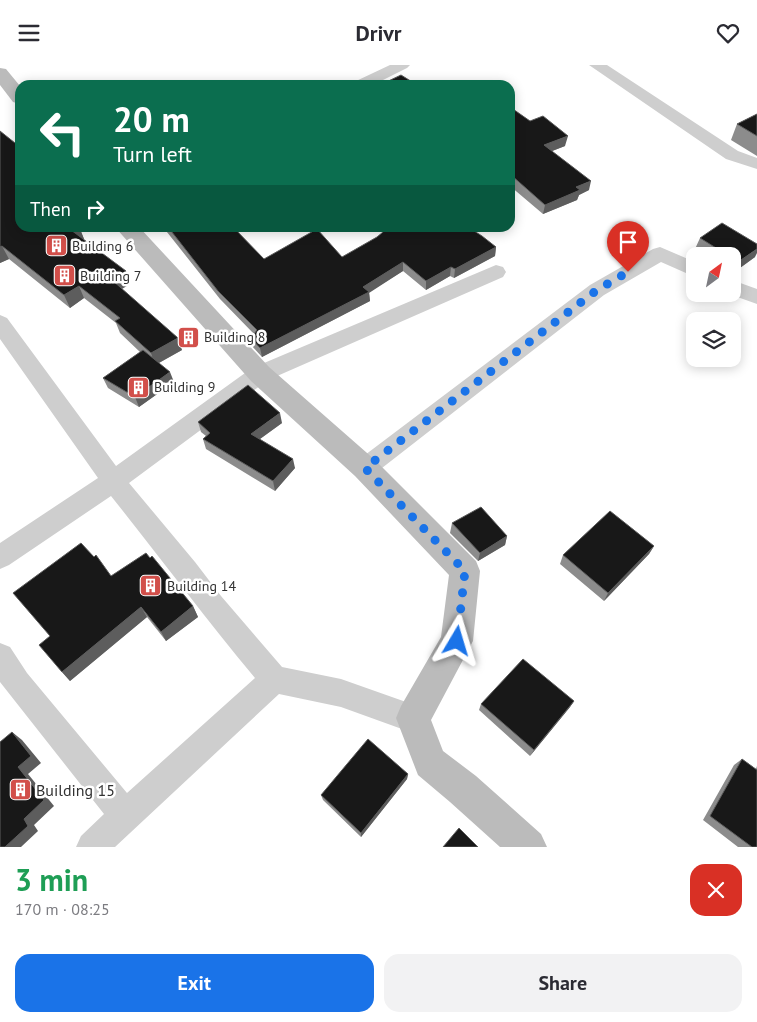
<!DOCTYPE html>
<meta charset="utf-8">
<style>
:root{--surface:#fff;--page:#f2f2f3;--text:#2b2b33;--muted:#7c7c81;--accent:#1a73e8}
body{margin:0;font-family:"PT Sans",sans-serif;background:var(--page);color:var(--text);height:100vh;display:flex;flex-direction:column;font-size:19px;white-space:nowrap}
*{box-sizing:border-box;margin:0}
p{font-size:16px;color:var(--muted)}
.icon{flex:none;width:28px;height:28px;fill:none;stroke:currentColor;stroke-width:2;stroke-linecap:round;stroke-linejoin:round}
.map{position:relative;height:782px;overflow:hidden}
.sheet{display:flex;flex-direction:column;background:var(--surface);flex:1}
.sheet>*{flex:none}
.top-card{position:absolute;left:15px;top:15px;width:500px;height:152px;border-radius:15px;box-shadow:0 2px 12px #0003;background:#0b6e4f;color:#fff;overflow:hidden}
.needle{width:32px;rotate:33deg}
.controls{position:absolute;left:686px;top:182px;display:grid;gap:10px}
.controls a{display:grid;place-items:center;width:55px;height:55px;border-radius:10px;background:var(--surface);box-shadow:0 2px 12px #0003;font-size:25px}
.pin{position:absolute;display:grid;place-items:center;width:42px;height:42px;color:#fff;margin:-51px -21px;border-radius:50% 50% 50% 0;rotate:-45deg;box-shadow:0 0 5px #0007}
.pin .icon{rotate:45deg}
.me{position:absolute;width:55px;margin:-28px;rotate:7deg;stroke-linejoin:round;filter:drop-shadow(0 0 4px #0008)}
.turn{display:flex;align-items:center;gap:18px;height:105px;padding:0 15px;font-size:22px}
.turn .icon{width:65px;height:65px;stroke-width:2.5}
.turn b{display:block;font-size:35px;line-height:42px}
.then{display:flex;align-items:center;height:48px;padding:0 15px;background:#0003;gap:10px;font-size:19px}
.round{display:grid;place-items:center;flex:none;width:52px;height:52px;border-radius:15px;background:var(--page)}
.overview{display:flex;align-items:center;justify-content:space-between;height:85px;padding:0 15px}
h1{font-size:30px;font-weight:700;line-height:38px;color:#1e9e55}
.button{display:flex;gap:10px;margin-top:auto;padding:10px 15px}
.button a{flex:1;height:58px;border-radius:15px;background:var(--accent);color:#fff;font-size:20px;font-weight:700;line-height:58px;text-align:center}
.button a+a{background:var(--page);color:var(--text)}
header{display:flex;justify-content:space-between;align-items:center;height:65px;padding:0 15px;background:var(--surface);font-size:22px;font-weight:700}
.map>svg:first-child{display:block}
</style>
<header><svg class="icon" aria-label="menu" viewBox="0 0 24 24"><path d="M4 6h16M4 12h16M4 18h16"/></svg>Drivr<svg class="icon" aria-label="heart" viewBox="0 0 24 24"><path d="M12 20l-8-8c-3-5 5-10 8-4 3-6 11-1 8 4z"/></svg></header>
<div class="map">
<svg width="757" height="782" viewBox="0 0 757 782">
<rect width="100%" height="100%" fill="#fff"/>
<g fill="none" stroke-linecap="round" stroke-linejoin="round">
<!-- street -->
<path fill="#cecece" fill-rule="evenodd" d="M390,0H410L407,3L373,20H352L354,17Z
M589,0H607L738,86L757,93V104L726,94Z
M660,182L695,197V212L661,197L604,230L373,410L365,413L357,410L353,403L357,396L590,220L653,184Z
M496,200L503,202L506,207L503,212L268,315L129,418L195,497L221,531L282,602L341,614L423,643L428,653L423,663L413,668L341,642L279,629L115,782H76L81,771L104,749L0,617V578L10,582L27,608L127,728L255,613C205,553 159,491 111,431L9,500L0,504V478L98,413L0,274V250L7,253L116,401L252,303Z
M732,215L757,224V239L729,229H732Z"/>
<!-- secondary -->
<path fill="#bbb" fill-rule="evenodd" d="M0,3L6,4L20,21V39L13,37L0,20Z
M115,162H139L269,302L375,395L476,496L480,506L473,576L431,655L443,686L476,711L541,769L547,782H500L450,737L418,710L396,653L401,641L441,572L449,510L355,411L251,316Z"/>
</g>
<!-- wall -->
<path fill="#8c8c8c" d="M510,42L565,81L552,86L589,125L579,130L577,135L543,149L510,121Z
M757,49V91L731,75L737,59Z
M0,66L80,164L84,174H83L130,219L122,224L182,285L159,298L174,317L139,342L108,323L103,313L140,287L120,268L116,258L84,233L70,243L9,194L0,198Z
M163,162H237L234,164L264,194L342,192L496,182L495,191L454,213L450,211L426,225L403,206L369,227L370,236L262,292L252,281L251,273L254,269L220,234Z
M700,173L755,192L733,208L732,191H707L695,184Z
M198,357L282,358L260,374L295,403L275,426L206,384L203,374L206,371L201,367Z
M452,458L507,471L505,480L478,496L450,468Z
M654,481L649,489L604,536L560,499L563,490Z
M111,511L193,541L198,552L166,576L147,552L70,616L62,607L50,571Z
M574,636L570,642L530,691L479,645L481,639Z
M742,694L756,704L757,701V782H738L703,755L734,700Z
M408,709L407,714L361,772L323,735L321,730Z"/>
<!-- shaded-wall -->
<path fill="#5d5d5d" d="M568,71L565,81L542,90L544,80Z
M591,116L589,125L579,130L577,135L543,149L545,140L576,122Z
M75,162H83L80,164L84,174L76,178L71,165Z
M285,162H292L286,166Z
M2,181L9,194L0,198V182Z
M496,182L495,191L454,213L455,204Z
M757,184V188L755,192L733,208L738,197Z
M403,197V206L369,228V227L370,236L262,292L260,283L363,222Z
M451,202L450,211L426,225V216Z
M126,206L130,219L116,227L112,215Z
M79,221L84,233L70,243L64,230Z
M178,273L182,285L155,300L151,288Z
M170,307L174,317L139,342L135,332Z
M280,348L282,358L253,379L251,369Z
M293,394L295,403L275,426L273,416Z
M507,471L505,480L478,496L480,488Z
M654,481L649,489L604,536L608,528Z
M193,541L198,552L166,576L161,567Z
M141,542L147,552L70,616L62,607Z
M574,636L570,642L530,691L534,685Z
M12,667L22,675L41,698L28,709L54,741L34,760L38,766L21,782H5L24,754L18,702Z
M408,709L407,714L361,772V768Z"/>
<!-- building -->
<path fill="#181818" stroke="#5d5d5d" d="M401,10L417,20H380Z
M510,42L530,56L543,51L568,71L544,80L591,116L576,122L580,125L545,140L510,109Z
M757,49V71L737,59Z
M0,66L20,82V162H76L71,165L126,206L112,215L178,273L151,288L115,256L120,253L79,221L64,230L2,181L0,182Z
M722,158L757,179V184L738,197L732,193V191H729L700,173Z
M168,162H233L264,194L317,164L342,192L377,172L389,162H468L482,171L496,182L455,204L451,202L426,216L403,197L363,222L369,227L260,283L251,273L257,265L218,226Z
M143,285L170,307L135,332L103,313Z
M248,320L280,348L251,369L293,394L273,416L203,374L210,368L198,357Z
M481,442L507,471L480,488L452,458Z
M610,446L654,481L608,528L563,490Z
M81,478L94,492L96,490L111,511L146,488L150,493L152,491L193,541L161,567L141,542L62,607L39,580L50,571L13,528Z
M523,594L574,636L534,685L481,639Z
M12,667L31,691L18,702L44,735L24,754L28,761L5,782H0V677Z
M368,674L408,709L361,768L321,730Z
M742,694L757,705V782H752L710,751Z
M459,763L478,782H443Z"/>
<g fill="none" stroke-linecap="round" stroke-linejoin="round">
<!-- route -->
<path stroke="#1a73e8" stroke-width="9" stroke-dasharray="0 16.2" d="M457,576L465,506L365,403L597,225L628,207"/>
</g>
<!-- icons -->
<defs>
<symbol id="building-square" viewBox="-11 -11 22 22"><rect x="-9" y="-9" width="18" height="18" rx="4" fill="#d24f4a" stroke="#fff"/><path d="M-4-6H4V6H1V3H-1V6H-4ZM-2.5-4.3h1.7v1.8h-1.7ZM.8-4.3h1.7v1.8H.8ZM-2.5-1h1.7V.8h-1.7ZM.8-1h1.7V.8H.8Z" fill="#fff"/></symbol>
</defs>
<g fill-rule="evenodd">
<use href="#building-square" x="44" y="168" width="25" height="25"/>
<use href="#building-square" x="52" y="198" width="25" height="25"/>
<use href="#building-square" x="176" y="260" width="25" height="25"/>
<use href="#building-square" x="126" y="310" width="25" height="25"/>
<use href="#building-square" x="138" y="508" width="25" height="25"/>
<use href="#building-square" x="8" y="712" width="25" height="25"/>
</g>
<g text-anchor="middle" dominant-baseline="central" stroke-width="5" stroke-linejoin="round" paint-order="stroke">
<!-- poi labels -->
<g font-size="14" fill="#313131" stroke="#fff" text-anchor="start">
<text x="72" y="181">Building 6</text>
<text x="80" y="211">Building 7</text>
<text x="204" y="272">Building 8</text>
<text x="154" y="322">Building 9</text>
<text x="167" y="521">Building 14</text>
</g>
<!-- near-poi labels -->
<g font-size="16" fill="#313131" stroke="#fff" text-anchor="start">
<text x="36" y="725">Building 15</text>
</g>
</g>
</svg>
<div class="controls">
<a><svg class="needle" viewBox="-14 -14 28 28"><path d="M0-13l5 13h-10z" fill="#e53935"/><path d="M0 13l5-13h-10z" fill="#7c7c81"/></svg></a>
<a><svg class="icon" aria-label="layers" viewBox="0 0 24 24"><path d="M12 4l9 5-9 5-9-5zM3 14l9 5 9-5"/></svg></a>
</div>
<div class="pin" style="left:628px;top:207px;background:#d93025"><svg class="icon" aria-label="arrive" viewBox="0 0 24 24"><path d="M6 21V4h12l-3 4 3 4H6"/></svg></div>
<svg class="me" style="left:457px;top:576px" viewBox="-20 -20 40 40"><path d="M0-17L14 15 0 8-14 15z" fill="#1a73e8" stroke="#fff" stroke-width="4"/></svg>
<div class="top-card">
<div class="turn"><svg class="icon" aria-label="left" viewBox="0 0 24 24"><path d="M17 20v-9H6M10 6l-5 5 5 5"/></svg><div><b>20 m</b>Turn left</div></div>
<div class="then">Then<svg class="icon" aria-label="right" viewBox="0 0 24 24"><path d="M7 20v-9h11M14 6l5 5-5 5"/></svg></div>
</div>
</div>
<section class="sheet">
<div class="overview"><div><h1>3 min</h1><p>170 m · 08:25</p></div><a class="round" style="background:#d93025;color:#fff"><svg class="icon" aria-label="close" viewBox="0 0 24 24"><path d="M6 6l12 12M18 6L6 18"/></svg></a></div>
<div class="button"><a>Exit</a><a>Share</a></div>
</section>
